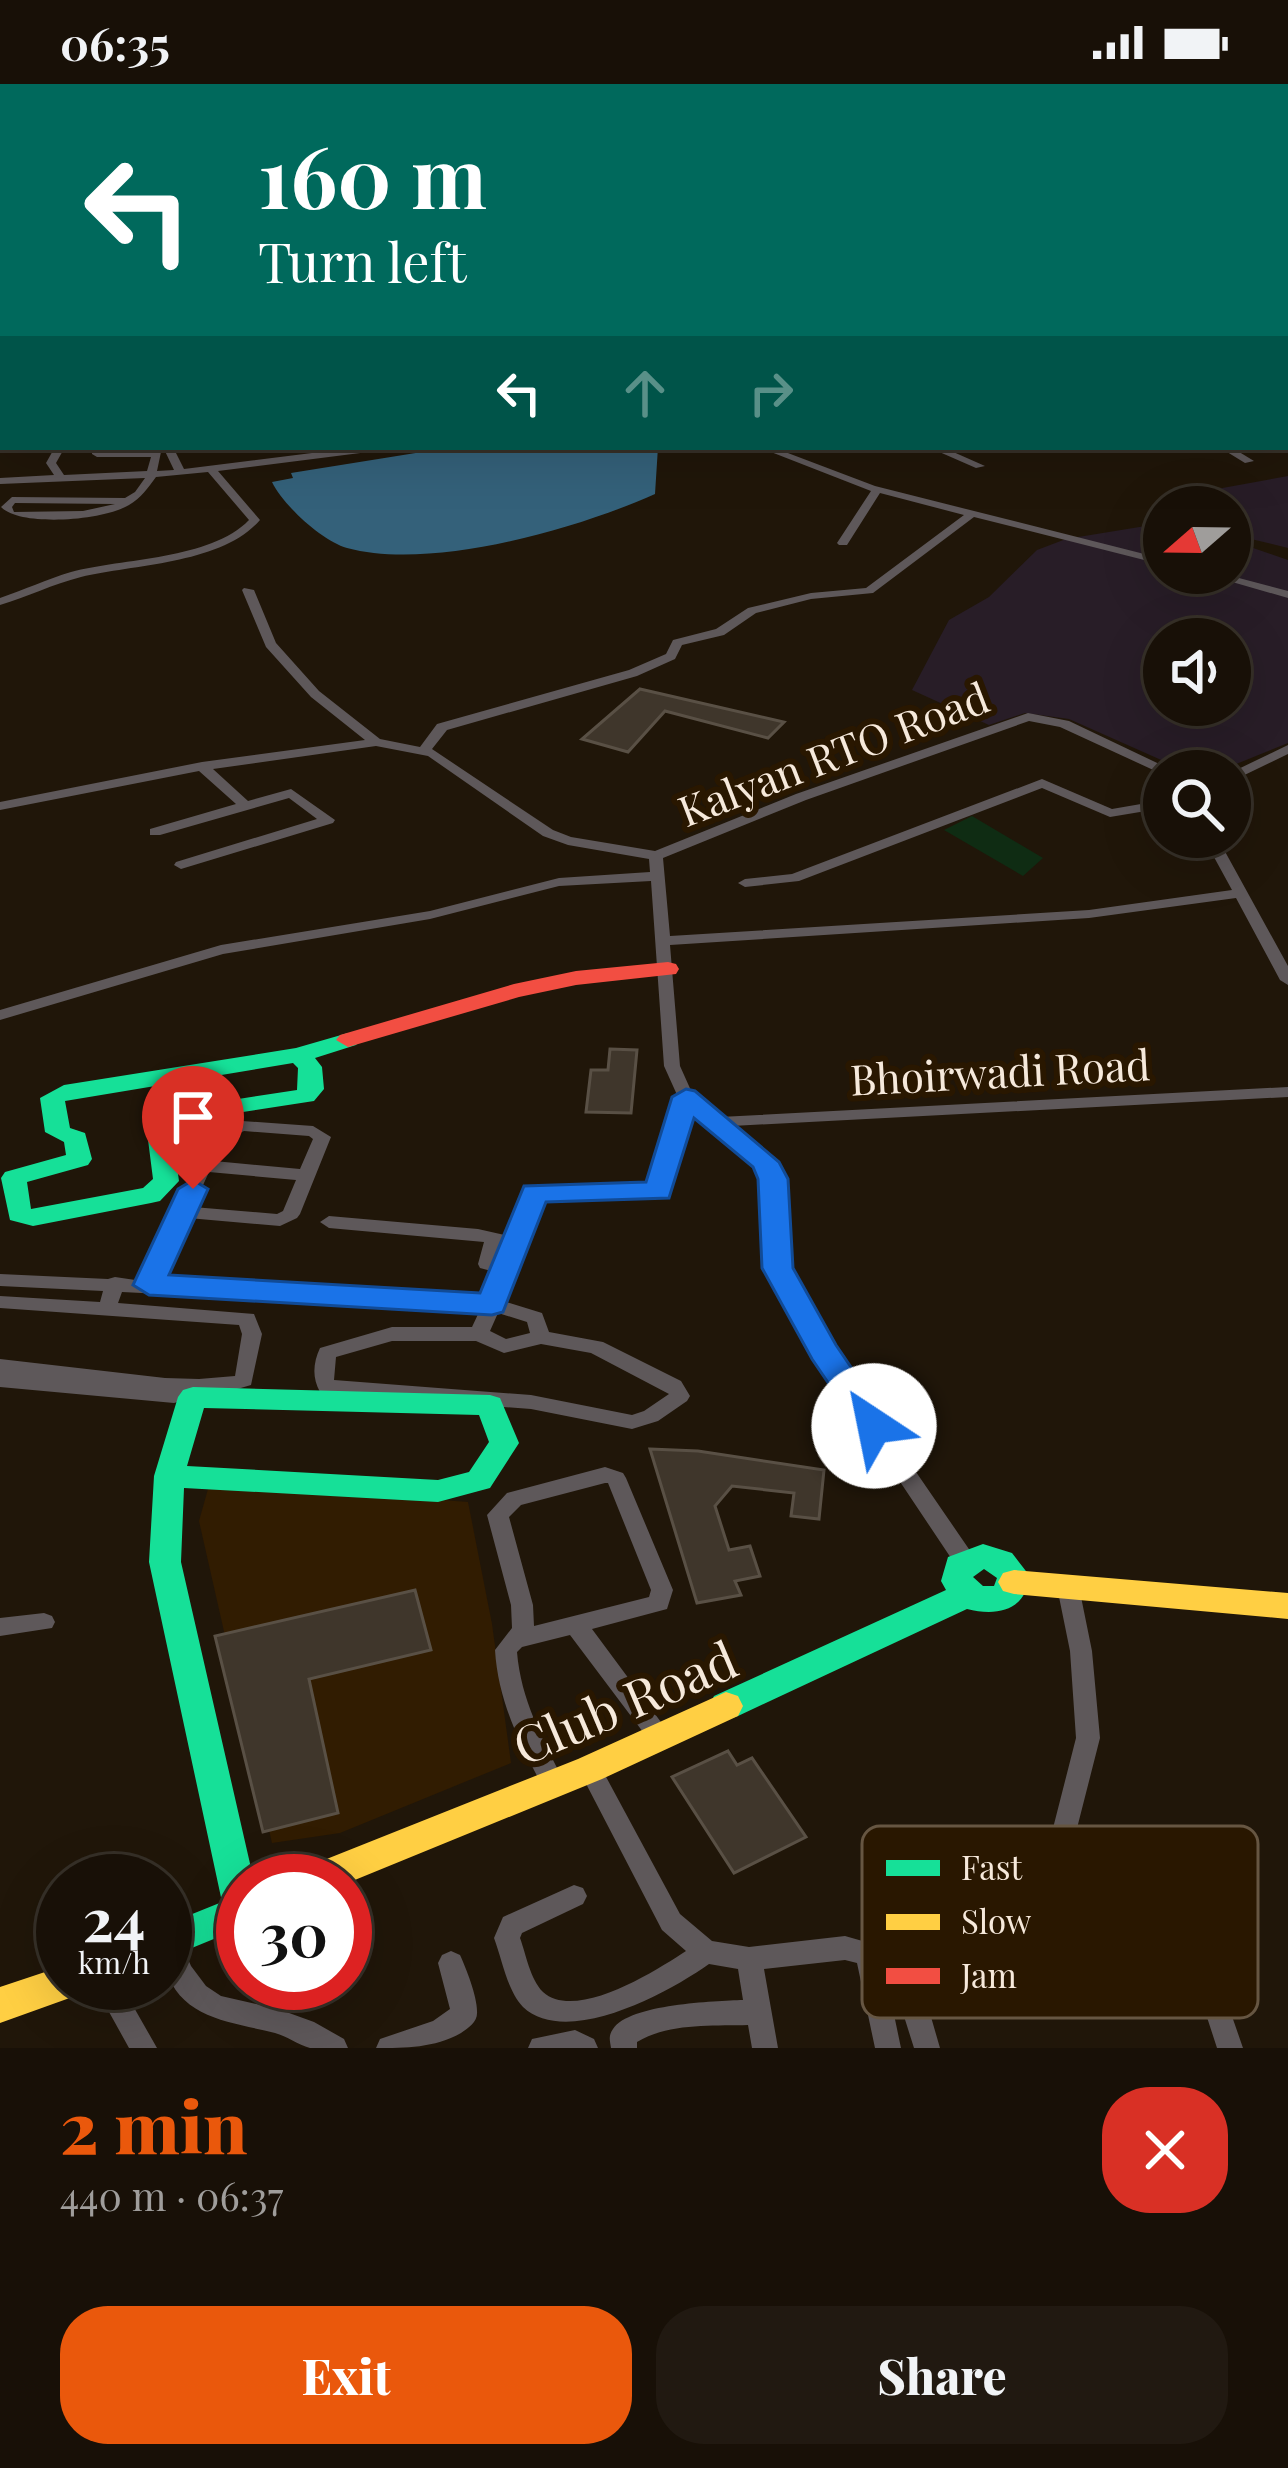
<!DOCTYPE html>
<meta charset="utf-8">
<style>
:root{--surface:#181007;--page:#211911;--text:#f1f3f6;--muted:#9f9d9b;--line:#363028;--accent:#ea580c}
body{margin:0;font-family:"Playfair Display",serif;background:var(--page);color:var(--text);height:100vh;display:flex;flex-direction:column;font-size:45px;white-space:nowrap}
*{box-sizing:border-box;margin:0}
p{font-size:39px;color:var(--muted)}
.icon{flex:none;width:66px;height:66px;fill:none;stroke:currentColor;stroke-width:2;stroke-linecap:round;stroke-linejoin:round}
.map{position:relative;height:1964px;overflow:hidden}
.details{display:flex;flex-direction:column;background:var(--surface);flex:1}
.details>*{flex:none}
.hud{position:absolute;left:0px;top:0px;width:1290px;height:366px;box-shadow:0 12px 48px #0002,0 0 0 3px var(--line);background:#00695c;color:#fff;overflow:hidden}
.needle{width:78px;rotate:250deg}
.controls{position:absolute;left:1143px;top:402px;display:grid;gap:24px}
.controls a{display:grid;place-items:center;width:108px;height:108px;border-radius:50%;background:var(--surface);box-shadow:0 12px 48px #0002,0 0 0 3px var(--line);font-size:60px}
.speed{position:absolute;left:36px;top:1770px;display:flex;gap:24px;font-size:60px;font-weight:700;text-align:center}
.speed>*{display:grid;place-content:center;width:156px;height:156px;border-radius:50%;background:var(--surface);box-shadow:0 12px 48px #0002,0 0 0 3px var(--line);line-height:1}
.speed small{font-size:30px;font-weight:400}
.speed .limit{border:18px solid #d22;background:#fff;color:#111}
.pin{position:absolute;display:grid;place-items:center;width:102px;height:102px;color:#fff;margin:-123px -51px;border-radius:50% 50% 50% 0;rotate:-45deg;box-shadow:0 0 12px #0007}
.pin .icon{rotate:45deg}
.me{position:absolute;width:132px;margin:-66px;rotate:326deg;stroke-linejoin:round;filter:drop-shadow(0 0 9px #0008)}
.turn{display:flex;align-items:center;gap:42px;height:252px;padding:0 60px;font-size:54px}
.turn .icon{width:156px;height:156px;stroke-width:2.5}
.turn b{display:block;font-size:84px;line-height:102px}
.lanes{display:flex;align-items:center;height:114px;padding:0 60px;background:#0003;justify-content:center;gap:60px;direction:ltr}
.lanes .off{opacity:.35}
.round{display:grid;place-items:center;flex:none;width:126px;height:126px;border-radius:48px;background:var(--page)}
.summary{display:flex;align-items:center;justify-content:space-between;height:204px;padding:0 60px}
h1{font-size:72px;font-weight:800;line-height:90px;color:var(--accent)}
.button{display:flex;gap:24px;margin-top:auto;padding:24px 60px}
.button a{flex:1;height:138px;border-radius:48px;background:var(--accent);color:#fff;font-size:48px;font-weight:800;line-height:138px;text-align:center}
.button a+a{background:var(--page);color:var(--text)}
.status{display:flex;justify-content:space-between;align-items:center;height:84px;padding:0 60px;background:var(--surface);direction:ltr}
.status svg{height:33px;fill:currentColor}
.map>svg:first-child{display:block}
</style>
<div class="status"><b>06:35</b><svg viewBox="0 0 49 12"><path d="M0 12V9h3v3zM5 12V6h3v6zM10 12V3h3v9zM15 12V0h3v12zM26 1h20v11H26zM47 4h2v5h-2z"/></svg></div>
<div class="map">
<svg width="1288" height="1964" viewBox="0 0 1288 1964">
<rect width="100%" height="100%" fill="#201609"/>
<!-- built -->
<path fill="#311c01" d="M210,1398L468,1418L492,1540L511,1679L340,1749L272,1759L199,1437Z"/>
<!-- education -->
<path fill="#281d27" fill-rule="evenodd" d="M1288,392V464L1251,455L1230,441V423H1171L1162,415Z
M1164,439V489H1230V456L1288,476V659L1219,687H1186L1069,635L1025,629L989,641L912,606L949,536L989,513L1037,466L1066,455ZM1164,555H1230V621H1164Z"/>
<!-- green -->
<path fill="#0f2c13" d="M972,732L1043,774L1023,792L944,746Z"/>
<!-- water -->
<path fill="#34617a" d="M453,363H658L655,410C577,445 431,487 347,464C322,457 283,421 272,398L293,394L291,389Z"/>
<!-- building -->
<path fill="#3f362b" stroke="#595045" stroke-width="3" d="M640,605L784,638L768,654L665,627L628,668L582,655Z
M610,965L637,966L631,1029L586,1028L591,986H608Z
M650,1365L698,1367L824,1386L819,1435L791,1432L794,1409L732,1402L715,1422L729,1466L750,1462L760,1492L735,1497L741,1511L697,1519Z
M415,1506L431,1566L309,1595L338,1729L263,1748L215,1552Z
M728,1667L737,1681L752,1674L806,1753L734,1789L672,1693Z"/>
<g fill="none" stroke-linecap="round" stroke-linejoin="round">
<!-- street -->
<path fill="#5e585a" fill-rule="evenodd" d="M12,0H18L17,3H11Z
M353,0H359L357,3H351Z
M386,0H392L390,3H384Z
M428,0H434L433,3H427Z
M637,0H643L642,3H636Z
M860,0H866L867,3H861Z
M1204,0H1210L1212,3H1206Z
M3,14V19L0,20V15Z
M0,28H3V32H0Z
M1287,31H1288V35H1287Z
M1287,65H1288V69H1287Z
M1287,132H1288V136H1287Z
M1287,156H1288V160H1287Z
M0,195H3V200H0Z
M1287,226H1288V232H1287Z
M0,227H3V233H0Z
M1287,272H1288V278H1287Z
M3,298V304L0,305V299Z
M1287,334H1288V340H1287Z
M55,363H65L56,379L64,391L147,387L151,373H97L92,370V363H102V367L161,368L157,387L174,386L163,363H173L184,385L360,363H389L384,366L218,387L260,436C222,480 136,480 81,493C53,500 27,513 0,521V514C24,506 47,495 71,488C123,474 210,476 249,436L208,388L156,393C148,404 141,414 129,421C103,437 20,443 1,423L12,413L125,414L135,408L145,394L0,400V394L54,391L46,379ZM15,419L115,420L83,427L14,428L12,423Z
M758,363H772L875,402L1164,475V481L974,433L873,509L811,515L756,529L724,551L682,561L675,575L637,592L447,646L432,665L553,746L571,753L655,767L796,710L1028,629L1069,637L1174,687H1164L1162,690L1060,643L1029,637L806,716L663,774L670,852L1089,826L1232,806L1203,753H1217L1288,882V901L1280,896L1236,814L1089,834L670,861L680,982L693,1011L720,1033L1288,1003V1013L732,1042L771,1074L782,1095L786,1184L831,1264L973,1471L976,1477L973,1483L965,1485L957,1483L816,1272L768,1184L764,1095L758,1081L691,1025L664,1112L542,1115L503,1217L542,1229L549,1248L603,1258L681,1297L690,1312L687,1317L658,1337L632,1345L531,1325L327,1310L320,1308C312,1294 313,1279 320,1264L392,1243H472L480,1226L122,1208L118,1219L254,1230L262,1250L251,1301L227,1308L182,1309L184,1312L181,1317L174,1319L0,1303V1289L7,1290L0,1289V1275L165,1294L199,1295L235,1292L242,1250L239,1241L0,1224V1212L100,1218L103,1207L0,1202V1190L108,1195L115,1193L142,1197L208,1053L211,1049L242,1037L313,1042L331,1053L300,1130L297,1134L280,1142L188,1134L160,1197L485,1213L495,1188L480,1184L478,1180L484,1158L329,1144L320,1138L329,1132L478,1145L509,1152L529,1105L651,1102L678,1013L664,982L651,797L559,802L430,835L223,870L0,936V926L221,861L430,827L559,794L650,788L649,775L568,761L543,752L428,672L376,662L213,685L248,717L291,705L335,736L333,739L181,785L174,781L176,778L317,735L289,714L160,751H150V745L236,720L199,687L0,726V718L202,678L365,656L311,613L266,563L242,506L244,504L254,506L276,559L319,607L380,655L420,663L437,640L629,586L666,570L673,556L716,545L748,524L811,509L866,504L964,431L880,409L847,461H839L837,459L871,407ZM244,1047L309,1052L313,1055L300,1085L214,1077L224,1056ZM209,1088L296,1096L283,1127L277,1130L193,1123ZM498,1229L527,1238L530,1249L506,1255L490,1247ZM392,1257H476L504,1269L541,1260L591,1269L669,1310L644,1327L632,1331L531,1311L334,1296L336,1273Z
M928,363H942L985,382L976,384Z
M1219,363H1231L1254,377L1245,379Z
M1201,489H1220L1288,507V514Z
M1288,661V670L1230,698V689Z
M1042,695L1112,725L1164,716V724L1110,733L1042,704L799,797L745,803L738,799L745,795L792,790Z
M605,1383L623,1389L626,1394L673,1506L667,1525L592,1545L672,1653L668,1660L660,1663L652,1660L570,1551L522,1563L517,1568C521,1617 543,1655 564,1698L560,1705L552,1708L544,1705C520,1660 498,1617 495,1566L512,1544L511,1521L487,1431L507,1409ZM605,1399H608L651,1506L649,1513L534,1542L533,1521L509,1433L521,1421Z
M1068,1494L1076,1497L1079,1503L1092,1567L1100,1654L1074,1756L1025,1827L991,1889L929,1926L940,1964H914L902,1926L888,1902L901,1964H875L857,1879L845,1876L764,1885L778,1964H752L748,1941C712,1942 668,1939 637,1958V1964H611C610,1957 608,1952 613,1945C629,1920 715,1917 743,1916L738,1885L709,1880C668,1909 567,1964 523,1923C507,1906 502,1875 494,1854L503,1833L574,1801L583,1804L587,1812L583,1820L522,1849L520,1854C526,1870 530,1895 543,1908C576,1938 657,1886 686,1867L662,1846L582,1692L578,1685L582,1678L590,1675L598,1678L680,1830L712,1857L749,1863L845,1852L894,1866L918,1904L973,1873L1007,1811L1051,1752L1076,1654L1070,1567L1057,1503L1060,1497Z
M44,1529L52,1532L55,1538L52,1544L0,1552V1534Z
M168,1845L177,1849L191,1882L206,1902L221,1912L278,1925L314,1938L344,1955L348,1964C337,1964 321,1964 310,1964C298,1961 287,1952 275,1949C232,1938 180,1935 166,1885C163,1873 165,1859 165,1846Z
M451,1867L460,1871C466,1884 477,1912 477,1927C478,1938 469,1943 461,1949C434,1964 406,1964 376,1964L380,1955L433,1937L450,1925L438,1879L442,1871Z
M93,1899H120L157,1964H129Z
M1217,1912L1226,1915L1243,1964H1217L1204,1924L1208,1915Z
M575,1946L594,1955L598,1964H528L532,1955Z"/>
<!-- fast -->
<path fill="#16e098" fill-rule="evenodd" d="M348,949L356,951L360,956L356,961L315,974L322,983L324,1005L314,1017L171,1039L179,1097L160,1117L151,1119L33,1142L10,1136L1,1094L5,1088L66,1071L64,1058L45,1048L40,1014L64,1001L296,964ZM293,979L298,984L297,1006L154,1028L146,1040L153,1095L143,1104L31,1125L27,1098L88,1081L92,1075L85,1049L70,1044L65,1017Z
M193,1303L490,1311L500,1314L519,1359L490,1404L438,1418L184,1404L181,1478L254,1797H243V1843L165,1875V1841L222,1818L149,1478L154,1392L178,1313L183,1306ZM204,1324L479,1331L489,1358L469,1388L438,1396L187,1382Z
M983,1460L1012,1469L1029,1491C1027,1526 998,1533 967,1525L738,1632L726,1636L714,1632L709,1622L714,1612L946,1506L941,1497L948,1473ZM984,1485L997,1494L994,1502H983L973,1493Z"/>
<!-- slow -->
<path fill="#ffcf43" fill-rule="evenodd" d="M1014,1486L1288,1509V1535L1014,1510L1003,1507L998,1498L1003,1489Z
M726,1608L738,1612L743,1622L738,1632L602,1695L345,1800V1797H294L299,1786L578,1675Z
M63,1882V1899H84L78,1911L0,1939V1903Z"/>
<!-- jam -->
<path fill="#f24e42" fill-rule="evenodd" d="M668,878L676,880L679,885L676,890L576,901L519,913L348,963L336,956L340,951L514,900L576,887Z"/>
</g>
<!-- route -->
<path fill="#1a73e8" stroke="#114b97" stroke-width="3" d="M686,1005L695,1007L779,1078L788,1095L793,1184L836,1261L891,1342L886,1350H863L812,1275L762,1184L758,1095L753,1083L694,1034L669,1114L546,1118L503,1228L492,1231L149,1211L133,1201L178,1105L193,1096L208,1105L169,1191L480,1209L524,1102L646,1098L672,1013Z"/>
<g text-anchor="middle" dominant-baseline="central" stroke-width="12" stroke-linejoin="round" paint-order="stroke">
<!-- street labels -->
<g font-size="42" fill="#f6e9db" stroke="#291700">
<text transform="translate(833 669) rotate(-21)">Kalyan RTO Road</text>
<text transform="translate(1000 987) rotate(-3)">Bhoirwadi Road</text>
</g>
<!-- near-street labels -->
<g font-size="51" fill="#f6e9db" stroke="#291700">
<text transform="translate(624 1617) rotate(-23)">Club Road</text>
</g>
</g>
<!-- legend -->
<rect x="862" y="1742" width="396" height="192" rx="18" fill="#291700" stroke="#665642" stroke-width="3"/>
<rect x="886" y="1776" width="54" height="16" fill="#16e098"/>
<rect x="886" y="1830" width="54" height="16" fill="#ffcf43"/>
<rect x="886" y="1884" width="54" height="16" fill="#f24e42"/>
<g font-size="33" fill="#f6e9db">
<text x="961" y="1796">Fast</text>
<text x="961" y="1850">Slow</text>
<text x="961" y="1904">Jam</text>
</g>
</svg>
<div class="controls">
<a><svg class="needle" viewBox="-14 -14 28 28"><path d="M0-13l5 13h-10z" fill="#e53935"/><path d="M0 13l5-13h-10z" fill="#9f9d9b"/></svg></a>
<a><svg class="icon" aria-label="sound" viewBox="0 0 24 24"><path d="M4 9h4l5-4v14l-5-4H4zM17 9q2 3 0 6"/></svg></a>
<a><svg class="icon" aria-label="search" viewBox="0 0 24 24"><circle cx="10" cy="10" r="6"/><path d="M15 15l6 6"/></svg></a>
</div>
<div class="speed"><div>24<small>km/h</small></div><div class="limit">30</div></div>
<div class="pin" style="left:193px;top:1105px;background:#d93025"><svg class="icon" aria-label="arrive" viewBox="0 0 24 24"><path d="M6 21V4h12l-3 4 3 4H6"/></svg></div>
<svg class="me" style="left:874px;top:1342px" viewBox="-20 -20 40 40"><circle r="19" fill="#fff"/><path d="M0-13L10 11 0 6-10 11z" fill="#1a73e8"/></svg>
<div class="hud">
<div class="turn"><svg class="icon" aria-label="left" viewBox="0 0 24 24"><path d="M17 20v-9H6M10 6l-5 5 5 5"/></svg><div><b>160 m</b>Turn left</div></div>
<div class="lanes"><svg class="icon" aria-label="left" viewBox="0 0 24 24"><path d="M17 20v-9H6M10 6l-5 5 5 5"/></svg><svg class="icon off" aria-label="ahead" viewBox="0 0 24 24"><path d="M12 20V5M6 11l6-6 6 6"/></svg><svg class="icon off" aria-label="right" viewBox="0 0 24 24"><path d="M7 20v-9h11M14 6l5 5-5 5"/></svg></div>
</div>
</div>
<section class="details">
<div class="summary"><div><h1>2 min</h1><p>440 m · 06:37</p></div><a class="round" style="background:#d93025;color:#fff"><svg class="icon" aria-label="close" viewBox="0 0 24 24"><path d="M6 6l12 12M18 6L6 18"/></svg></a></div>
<div class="button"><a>Exit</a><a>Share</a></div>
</section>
